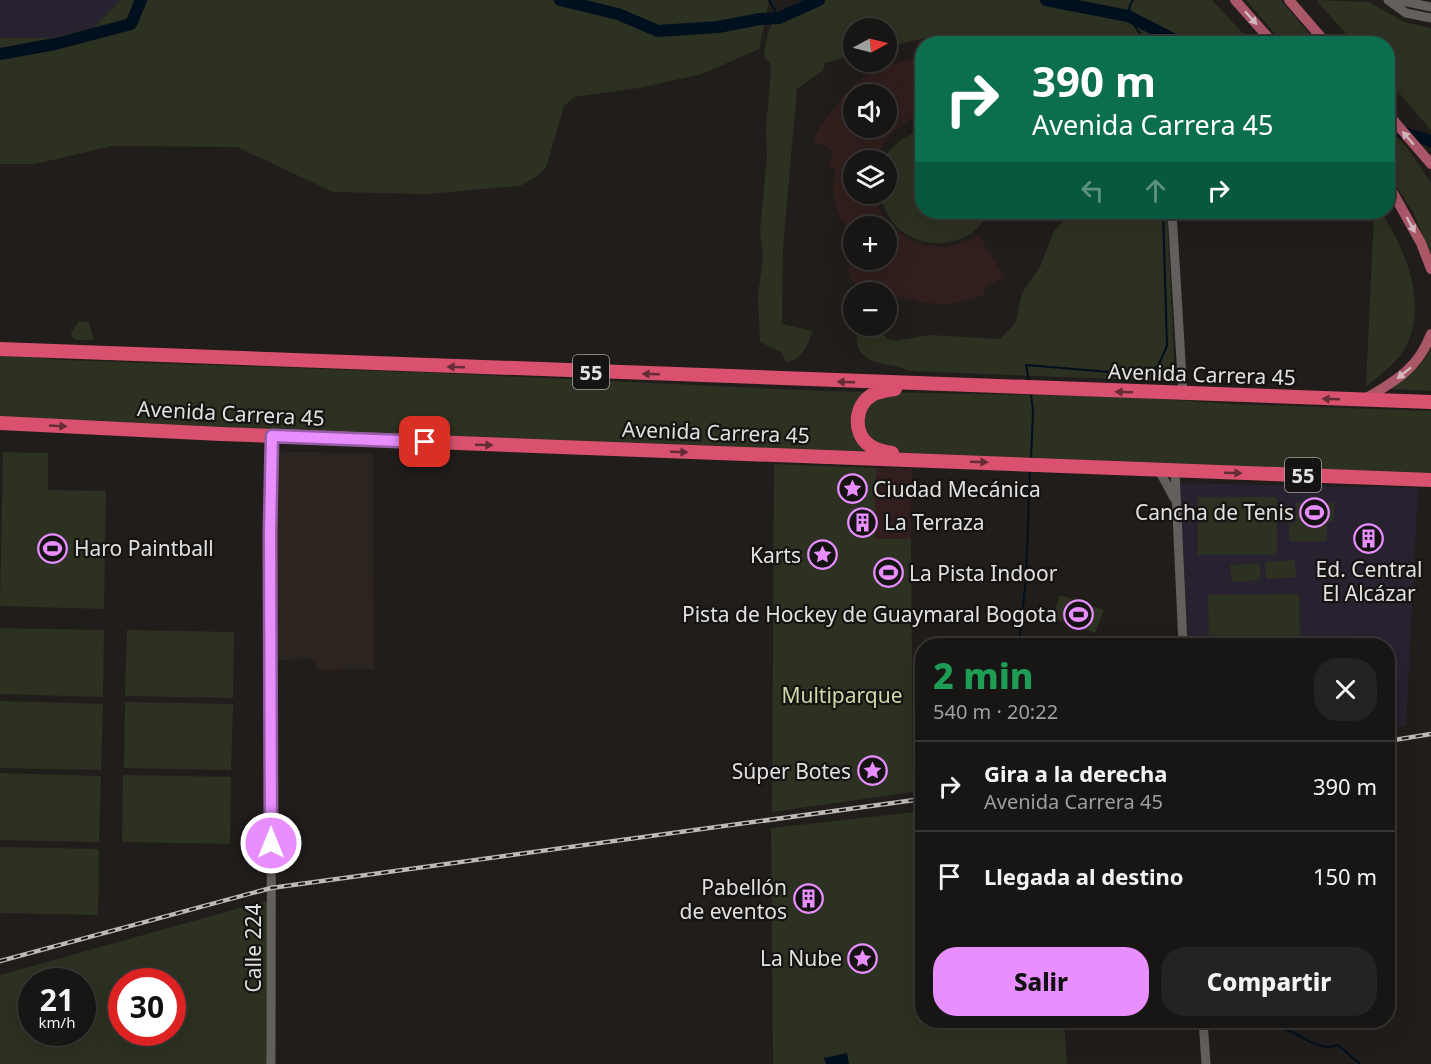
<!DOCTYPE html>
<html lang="es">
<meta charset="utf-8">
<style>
:root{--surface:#181614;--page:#252322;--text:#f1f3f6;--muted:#9f9fa0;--line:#363534;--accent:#e88eff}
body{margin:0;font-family:"Noto Sans",sans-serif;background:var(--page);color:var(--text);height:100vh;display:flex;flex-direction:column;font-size:22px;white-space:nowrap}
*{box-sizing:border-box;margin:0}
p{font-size:20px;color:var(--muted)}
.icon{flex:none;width:33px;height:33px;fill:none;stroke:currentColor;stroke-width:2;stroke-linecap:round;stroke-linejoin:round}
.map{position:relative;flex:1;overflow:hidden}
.side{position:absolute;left:915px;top:638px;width:480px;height:390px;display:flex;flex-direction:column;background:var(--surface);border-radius:24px;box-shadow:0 6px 24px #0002,0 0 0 2px var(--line)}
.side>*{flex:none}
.guide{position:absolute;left:915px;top:36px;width:480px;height:183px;border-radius:24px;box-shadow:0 6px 24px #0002,0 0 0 2px var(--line);background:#0b6e4f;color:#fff;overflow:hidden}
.needle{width:39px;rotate:83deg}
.buttons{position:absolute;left:843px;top:18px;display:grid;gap:12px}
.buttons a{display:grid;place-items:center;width:54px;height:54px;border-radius:50%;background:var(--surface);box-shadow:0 6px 24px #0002,0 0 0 2px var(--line);font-size:30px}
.speed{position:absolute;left:18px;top:968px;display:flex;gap:12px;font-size:30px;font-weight:700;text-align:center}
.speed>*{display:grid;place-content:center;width:78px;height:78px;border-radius:50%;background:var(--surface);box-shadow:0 6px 24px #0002,0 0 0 2px var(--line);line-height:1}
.speed small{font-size:15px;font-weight:400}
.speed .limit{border:9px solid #d22;background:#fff;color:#111}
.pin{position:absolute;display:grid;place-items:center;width:51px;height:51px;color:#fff;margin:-26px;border-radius:12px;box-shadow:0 3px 9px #0006}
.me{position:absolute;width:66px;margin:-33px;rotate:0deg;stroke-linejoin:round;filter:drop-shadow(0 0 4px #0008)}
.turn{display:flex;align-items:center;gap:21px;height:126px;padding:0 18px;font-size:27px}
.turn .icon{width:78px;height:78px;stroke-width:2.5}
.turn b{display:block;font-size:42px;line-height:51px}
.lanes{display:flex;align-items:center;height:57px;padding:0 18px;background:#0003;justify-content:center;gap:30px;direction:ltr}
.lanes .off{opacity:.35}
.round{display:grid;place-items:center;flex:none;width:63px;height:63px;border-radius:24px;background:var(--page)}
.overview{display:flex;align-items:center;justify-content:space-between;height:102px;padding:0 18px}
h1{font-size:36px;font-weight:800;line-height:45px;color:#1e9e55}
.button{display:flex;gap:12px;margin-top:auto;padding:12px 18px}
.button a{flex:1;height:69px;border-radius:24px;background:var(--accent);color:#111;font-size:24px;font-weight:800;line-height:69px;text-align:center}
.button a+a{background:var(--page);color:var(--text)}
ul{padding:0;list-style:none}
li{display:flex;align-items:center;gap:18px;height:90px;padding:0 18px;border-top:2px solid var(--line)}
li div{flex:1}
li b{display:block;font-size:22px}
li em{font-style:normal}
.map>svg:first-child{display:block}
</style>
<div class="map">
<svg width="1431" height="1064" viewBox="0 0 1431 1064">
<rect width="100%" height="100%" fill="#201d1b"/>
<!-- commercial -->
<path fill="#321f1d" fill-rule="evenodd" d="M922,55V115L907,121L891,134L878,152L875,160H854V194H874L880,211L889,225L910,240L920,244L940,247L952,246L979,236L1005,277L984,288L986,294L971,300L947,304L924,303L898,297L887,299L886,292H863L852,281L848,271L849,261L853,256L854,260H886V226H854L853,239L843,221L841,222L835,203L833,191L835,167L829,165L833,151L813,141L822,124L846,93L857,82L881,66L882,68ZM854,94H886V128H854Z
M876,468H912L911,539H875Z"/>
<!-- built -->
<path fill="#2c251f" d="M273,451L373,454L374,669L317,670L315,659L277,660Z"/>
<!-- education -->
<path fill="#282130" d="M0,0H121L94,27L50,38H0Z
M1180,483L1418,488L1406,726L1388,727V645H1188Z"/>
<!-- green -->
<path fill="#2c3121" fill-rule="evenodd" d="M121,0H769L759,49L702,74L639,88L574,97L564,106L546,168L536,177L520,186L427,194L333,192L237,147L112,146L35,164H0V38H50L94,27Z
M811,0H1212L1252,43L1015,44L943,34L887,47L886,28H854L853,56L825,63L823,70L797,89L783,248L782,324L813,331C807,345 803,360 786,362L781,352L760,342L758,296L763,257L760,232L767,156L766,129L771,70L770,63L764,57C769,16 775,16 811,0Z
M1246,0H1281L1317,43H1283Z
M1316,0L1369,2L1404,22L1431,28V130L1388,81V44L1354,43Z
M1388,126L1408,149L1431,183V254L1413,212L1388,174Z
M922,129V212H989C972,250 915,254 891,220C885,211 883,203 880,194H886C886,184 884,166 885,160C888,145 911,134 922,129Z
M1072,212H1167L1174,354L1173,377L1166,381L910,371C893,362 862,368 857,343C856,336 857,331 862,326H883V333L887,339L895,341L929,335L1000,339L1016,322L1022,293L1040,267L1054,231Z
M1374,212H1381C1408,254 1431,311 1400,356C1390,368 1377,377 1366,387Z
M79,321L89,322L94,340H76L72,337L71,333Z
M1431,348V391L1389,389C1406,378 1422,367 1431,348Z
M0,355L65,360L438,373L822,391L1134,397L1232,404L1431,411V476L1008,459L899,453L262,431L0,418Z
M3,452L48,453V490L106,491L104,609L0,606Z
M774,464L876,468L875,539H911L913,792L772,812Z
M1198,497H1277V555H1198Z
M1334,502V522H1327V541H1289V523L1296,522V503Z
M1295,560L1296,577L1266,579L1265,562Z
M1260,563L1261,580L1232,582L1230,565Z
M1299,594L1300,645H1209L1208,595Z
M1060,595L1104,610L1095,633L1052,618Z
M0,628L104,630L103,697L0,694Z
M127,630L234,632L233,698L125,696Z
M0,701L103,704L101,770L0,768Z
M125,702L233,704L231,770L124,768Z
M0,773L101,776L99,842L0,840Z
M123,775L231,777L230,844L122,842Z
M915,812L919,1003L922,1004V1020H1064L1067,1064H773L771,828Z
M0,847L99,849L98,915L0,913Z
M269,900L268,1064H0V975ZM32,981H82V1032H32ZM122,981H172V1032H122Z"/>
<!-- water -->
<path fill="#00101e" d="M847,1053L849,1064H826L824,1058Z"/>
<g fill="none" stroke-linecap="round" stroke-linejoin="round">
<!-- stream -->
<path stroke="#00101e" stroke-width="2" d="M769,0L779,18
M1133,0L1130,5L1128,16L1147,44
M1029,382L1026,365L1146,375L1158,366L1167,346L1163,212
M1031,394L1033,411L1031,460
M1022,645L1020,636L1026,578L1030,471
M1252,1020C1263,1024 1274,1025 1285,1029C1302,1035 1318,1052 1338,1045L1360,1064"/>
<!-- river -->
<path stroke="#00101e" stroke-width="12" d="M560,0L618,14L658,31L718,27L760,19L779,18L819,0
M1046,0L1128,16L1183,44
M0,54L55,44L131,24L141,0
M1388,128L1431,141"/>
<!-- minor -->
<path stroke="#625f5d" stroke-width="9" d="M1388,0L1406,13L1431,18
M1398,0L1431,7
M1172,212L1183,394
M1159,470L1174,498
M1175,471L1183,645
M1203,1020L1206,1064
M271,1064L272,436"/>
<!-- major -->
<path stroke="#aa5768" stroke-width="10" d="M1235,0L1274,44
M1289,0L1327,44
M1388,114L1431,164
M1388,184L1421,243L1431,269
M1365,399C1395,381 1418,369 1431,334"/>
<!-- highway -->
<path stroke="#da516f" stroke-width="14" d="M0,349L1431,402
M0,423L221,434L1431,480
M892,453C884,452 876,450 869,445C853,433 854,406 872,395C879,391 887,390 895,389"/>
<defs>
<path id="rail" d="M1388,741L1431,734
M0,961L271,888L922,799"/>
</defs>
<!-- rail casing -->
<use href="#rail" stroke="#bcbab8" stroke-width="4.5"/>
<!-- rail -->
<use href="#rail" stroke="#161412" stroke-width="2" stroke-dasharray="7" stroke-linecap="butt"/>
</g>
<!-- one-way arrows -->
<defs><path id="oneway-solid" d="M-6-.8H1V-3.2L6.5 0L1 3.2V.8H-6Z" transform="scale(1.5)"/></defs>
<g fill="#d2b8bc">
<use href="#oneway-solid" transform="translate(1251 18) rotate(48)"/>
<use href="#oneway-solid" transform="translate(1408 138) rotate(-131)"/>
<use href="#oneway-solid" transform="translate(1411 225) rotate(62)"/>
<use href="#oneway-solid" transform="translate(1404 373) rotate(141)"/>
</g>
<g fill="#642c37">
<use href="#oneway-solid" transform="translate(456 367) rotate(-178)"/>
<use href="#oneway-solid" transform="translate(651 374) rotate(-178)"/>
<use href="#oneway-solid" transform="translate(846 382) rotate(-178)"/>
<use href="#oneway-solid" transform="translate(1124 392) rotate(-178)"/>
<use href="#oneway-solid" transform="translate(1331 399) rotate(-178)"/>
<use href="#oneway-solid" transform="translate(58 426) rotate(3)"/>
<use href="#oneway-solid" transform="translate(484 445) rotate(2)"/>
<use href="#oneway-solid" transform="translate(679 452) rotate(2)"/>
<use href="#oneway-solid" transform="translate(979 462) rotate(2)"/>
<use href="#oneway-solid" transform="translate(1233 473) rotate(2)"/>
</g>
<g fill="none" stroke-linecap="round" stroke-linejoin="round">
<defs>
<path id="route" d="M271,843L270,532L272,436L425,442"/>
</defs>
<!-- route casing -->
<use href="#route" stroke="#975ca6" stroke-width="15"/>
<!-- route -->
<use href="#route" stroke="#e88eff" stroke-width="10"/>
</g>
<!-- icons -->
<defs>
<symbol id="sight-ring" viewBox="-11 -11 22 22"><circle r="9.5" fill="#161412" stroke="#e88eff" stroke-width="1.5"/><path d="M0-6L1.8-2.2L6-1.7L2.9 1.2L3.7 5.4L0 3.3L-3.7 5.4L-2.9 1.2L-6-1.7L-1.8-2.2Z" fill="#e88eff"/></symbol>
<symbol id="stadium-ring" viewBox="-11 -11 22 22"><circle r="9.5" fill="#161412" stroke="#e88eff" stroke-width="1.5"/><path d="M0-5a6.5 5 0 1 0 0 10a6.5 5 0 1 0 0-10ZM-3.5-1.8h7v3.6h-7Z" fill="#e88eff"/></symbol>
<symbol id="building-ring" viewBox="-11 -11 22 22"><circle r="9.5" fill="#161412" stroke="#e88eff" stroke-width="1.5"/><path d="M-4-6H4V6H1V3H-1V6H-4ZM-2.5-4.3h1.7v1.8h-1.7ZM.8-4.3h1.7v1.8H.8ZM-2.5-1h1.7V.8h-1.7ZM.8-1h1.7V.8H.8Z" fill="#e88eff"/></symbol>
</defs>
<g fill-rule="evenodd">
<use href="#sight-ring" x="836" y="472" width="33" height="33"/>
<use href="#stadium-ring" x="1298" y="496" width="33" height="33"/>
<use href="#building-ring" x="846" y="506" width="33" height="33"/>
<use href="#building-ring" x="1352" y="522" width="33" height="33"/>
<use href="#stadium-ring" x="36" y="532" width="33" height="33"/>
<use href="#sight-ring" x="806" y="538" width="33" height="33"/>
<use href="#stadium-ring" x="872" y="556" width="33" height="33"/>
<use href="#stadium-ring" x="1062" y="598" width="33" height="33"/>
<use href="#sight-ring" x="856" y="754" width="33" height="33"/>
<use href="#building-ring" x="792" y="882" width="33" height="33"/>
<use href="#sight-ring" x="846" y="942" width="33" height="33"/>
</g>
<g text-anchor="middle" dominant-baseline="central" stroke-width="4.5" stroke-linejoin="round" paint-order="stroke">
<!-- shield labels -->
<g fill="#161412" stroke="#a6a4a2" stroke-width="1.5">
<rect x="573" y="355" width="36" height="34" rx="4.5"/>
<rect x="1285" y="458" width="36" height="34" rx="4.5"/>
</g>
<g font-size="20" font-weight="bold" fill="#e3e1e0">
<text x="591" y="372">55</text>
<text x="1303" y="475">55</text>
</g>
<!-- street labels -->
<g font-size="21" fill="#e3e1e0" stroke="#161412">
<text transform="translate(1202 374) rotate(2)">Avenida Carrera 45</text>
<text transform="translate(231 413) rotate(3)">Avenida Carrera 45</text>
<text transform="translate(716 432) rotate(2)">Avenida Carrera 45</text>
<text transform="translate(253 948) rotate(-90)">Calle 224</text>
</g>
<!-- poi labels -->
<g font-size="21" fill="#e3e1e0" stroke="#161412" text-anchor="end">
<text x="873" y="489" text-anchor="start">Ciudad Mecánica</text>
<text x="1294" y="512">Cancha de Tenis</text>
<text x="884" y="522" text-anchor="start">La Terraza</text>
<text x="74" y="548" text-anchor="start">Haro Paintball</text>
<text x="801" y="555">Karts</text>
<text x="1369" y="569" text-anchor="middle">Ed. Central<tspan x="1369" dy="24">El Alcázar</tspan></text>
<text x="909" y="573" text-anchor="start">La Pista Indoor</text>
<text x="1057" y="614">Pista de Hockey de Guaymaral Bogota</text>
<text x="851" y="771">Súper Botes</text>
<text x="787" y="887">Pabellón<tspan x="787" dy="24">de eventos</tspan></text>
<text x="842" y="958">La Nube</text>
</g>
<!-- park labels -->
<g font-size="21" fill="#ccdba7" stroke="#161412">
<text x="842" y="695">Multiparque</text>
</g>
</g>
</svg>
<div class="buttons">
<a><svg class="needle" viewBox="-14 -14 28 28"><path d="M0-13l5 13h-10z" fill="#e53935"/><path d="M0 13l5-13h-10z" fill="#9f9fa0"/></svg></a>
<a><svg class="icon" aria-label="sound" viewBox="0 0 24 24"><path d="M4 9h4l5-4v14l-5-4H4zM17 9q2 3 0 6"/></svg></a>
<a><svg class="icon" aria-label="layers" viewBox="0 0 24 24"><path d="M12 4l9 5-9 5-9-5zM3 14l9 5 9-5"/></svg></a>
<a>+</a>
<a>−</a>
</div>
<div class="speed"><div>21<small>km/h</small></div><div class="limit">30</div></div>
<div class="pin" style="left:425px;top:442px;background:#d93025"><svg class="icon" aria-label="arrive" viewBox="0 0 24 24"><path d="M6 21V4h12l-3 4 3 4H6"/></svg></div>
<svg class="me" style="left:271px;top:843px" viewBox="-20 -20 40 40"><circle r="17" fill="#e88eff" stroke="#fff" stroke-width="3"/><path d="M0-11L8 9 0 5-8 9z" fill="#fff"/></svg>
<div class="guide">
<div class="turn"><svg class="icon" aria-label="right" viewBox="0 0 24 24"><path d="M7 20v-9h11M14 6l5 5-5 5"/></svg><div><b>390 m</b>Avenida Carrera 45</div></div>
<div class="lanes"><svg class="icon off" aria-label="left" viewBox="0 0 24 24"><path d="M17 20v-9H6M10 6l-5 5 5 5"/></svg><svg class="icon off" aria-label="ahead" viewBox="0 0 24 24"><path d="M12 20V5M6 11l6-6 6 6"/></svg><svg class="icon" aria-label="right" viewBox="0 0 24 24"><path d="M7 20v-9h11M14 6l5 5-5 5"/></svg></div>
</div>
<section class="side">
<div class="overview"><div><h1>2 min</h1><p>540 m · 20:22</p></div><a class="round"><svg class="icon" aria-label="close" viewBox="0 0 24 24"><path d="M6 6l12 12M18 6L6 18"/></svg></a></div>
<ul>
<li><svg class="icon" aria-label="right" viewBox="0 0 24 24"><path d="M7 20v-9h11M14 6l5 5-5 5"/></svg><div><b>Gira a la derecha</b><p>Avenida Carrera 45</p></div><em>390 m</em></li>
<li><svg class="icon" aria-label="arrive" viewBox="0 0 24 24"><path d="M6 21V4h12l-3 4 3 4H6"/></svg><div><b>Llegada al destino</b></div><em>150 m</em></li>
</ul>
<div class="button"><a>Salir</a><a>Compartir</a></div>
</section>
</div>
